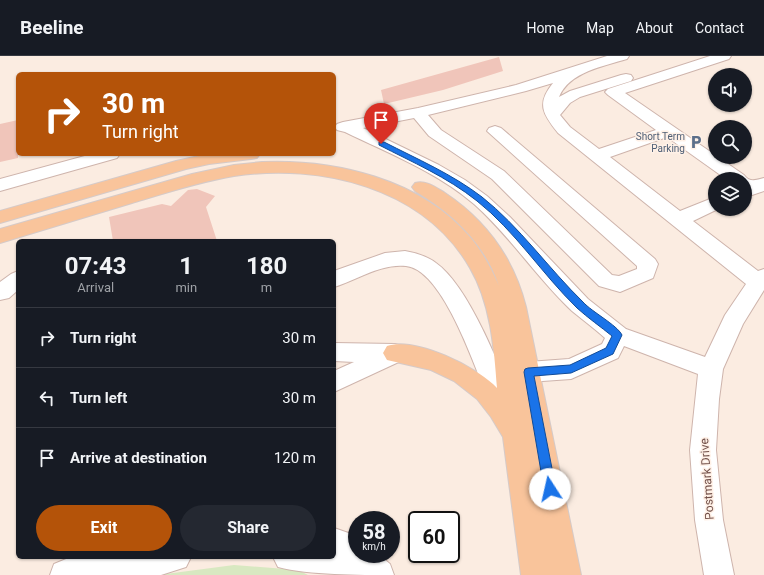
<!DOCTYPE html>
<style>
:root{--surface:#171b24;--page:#242831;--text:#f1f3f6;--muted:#9ea1a6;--line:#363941;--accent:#b45309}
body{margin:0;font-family:Roboto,sans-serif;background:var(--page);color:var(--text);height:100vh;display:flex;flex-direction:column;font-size:15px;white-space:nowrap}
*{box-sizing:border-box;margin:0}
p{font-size:13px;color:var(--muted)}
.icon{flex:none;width:22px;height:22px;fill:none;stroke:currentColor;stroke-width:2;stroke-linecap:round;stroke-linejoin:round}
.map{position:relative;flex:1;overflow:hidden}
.side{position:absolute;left:16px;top:183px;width:320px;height:320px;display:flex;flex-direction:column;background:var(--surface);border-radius:6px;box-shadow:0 1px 3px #0004}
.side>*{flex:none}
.hud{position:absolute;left:16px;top:16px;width:320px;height:84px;border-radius:6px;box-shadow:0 1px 3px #0004;background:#b45309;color:#fff;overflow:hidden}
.buttons{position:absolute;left:708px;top:12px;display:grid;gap:8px}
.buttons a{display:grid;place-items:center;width:44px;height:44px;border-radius:50%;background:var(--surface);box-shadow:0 1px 3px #0004;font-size:20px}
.speed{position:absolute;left:348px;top:455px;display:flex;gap:8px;font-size:20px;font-weight:700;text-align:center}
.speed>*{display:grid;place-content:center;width:52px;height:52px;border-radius:50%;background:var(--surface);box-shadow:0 1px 3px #0004;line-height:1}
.speed small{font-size:10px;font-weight:400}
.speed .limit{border:2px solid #111;border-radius:6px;background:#fff;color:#111}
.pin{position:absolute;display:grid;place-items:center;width:34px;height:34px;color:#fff;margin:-41px -17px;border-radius:50% 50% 50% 0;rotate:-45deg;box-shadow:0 0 4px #0007}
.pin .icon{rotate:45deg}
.me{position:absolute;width:44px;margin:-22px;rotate:350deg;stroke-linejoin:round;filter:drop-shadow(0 0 3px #0008)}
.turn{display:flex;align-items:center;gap:14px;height:84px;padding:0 20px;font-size:18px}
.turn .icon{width:52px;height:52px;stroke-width:2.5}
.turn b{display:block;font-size:28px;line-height:34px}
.eta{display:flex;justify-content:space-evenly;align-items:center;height:68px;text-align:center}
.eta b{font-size:24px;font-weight:700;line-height:28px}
.primary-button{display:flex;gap:8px;margin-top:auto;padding:8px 20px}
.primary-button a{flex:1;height:46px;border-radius:24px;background:var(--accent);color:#fff;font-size:16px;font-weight:700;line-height:46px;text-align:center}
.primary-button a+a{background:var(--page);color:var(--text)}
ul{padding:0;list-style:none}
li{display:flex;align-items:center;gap:12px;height:60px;padding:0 20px;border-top:1px solid var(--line)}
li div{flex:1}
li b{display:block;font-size:15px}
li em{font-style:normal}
header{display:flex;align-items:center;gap:24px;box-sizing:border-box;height:56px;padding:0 20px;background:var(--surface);border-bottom:1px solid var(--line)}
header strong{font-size:19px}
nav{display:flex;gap:22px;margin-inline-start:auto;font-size:14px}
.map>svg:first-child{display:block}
</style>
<header>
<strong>Beeline</strong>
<nav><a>Home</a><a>Map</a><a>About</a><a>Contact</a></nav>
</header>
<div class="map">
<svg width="764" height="519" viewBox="0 0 764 519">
<rect width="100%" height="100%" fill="#fbece1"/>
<!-- green -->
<path fill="#d8e8c1" d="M234,509L298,514L308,519H158Z"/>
<!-- building -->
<path fill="#f0c5ba" d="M499,1L503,15L443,34L384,48L381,34Z
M18,64V102L0,106V68Z
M197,133L215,140L206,151L217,185H113L109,161L162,148L171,150L188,134Z"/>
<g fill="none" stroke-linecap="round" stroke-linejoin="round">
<defs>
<path id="minor" d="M607,0H629L627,3C604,10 569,16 559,41L570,35L621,19L626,18L631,19L633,22L631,25L580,41L570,47L560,59L570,71L599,93L656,74L608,39L605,36L608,33L710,0H731L729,3L625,37L715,99V101H718L744,119C750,127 756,124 764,122V135L752,139L746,137L745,123H726L667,81L610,101L680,155L715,141V153H718L693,165L758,215L764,213V234L743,268L723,313L719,343L716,394L723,464L734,519H704L695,464L690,394L698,318L624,290L618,302L571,323L528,326L520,323L516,316L520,309L528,306L569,303L602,288L605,282C595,273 583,264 572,255C537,222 510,180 474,148C437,116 388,97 345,76L337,74L335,71L337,68L343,66L418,52L516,29ZM553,27C536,48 543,58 558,77L746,228L725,259L705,301L626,273L588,243L510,161L487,140L465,124L439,109L363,72L414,62L429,80L492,123L599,230L620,236L653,222L658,208L655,203L501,72L495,70L489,72L487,75L637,210V213L619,220L612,219L504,115L441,74L428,59L526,35Z
M92,98H120L117,102L0,135V123Z
M405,195C416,197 427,200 436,207C470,231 503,318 518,358L515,366L506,369L497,366C482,333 447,214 406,210C381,207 357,224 334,231V215L385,197Z
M18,215V234L9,242L0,244V226L11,218Z
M334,287L395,288L403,290L407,297L403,304L334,336V315L354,306L334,305Z
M334,472L357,480V498H378L390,508L394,519C359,519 309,519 278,511L273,501H334Z
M71,501H191L186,511L161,519H50L54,508Z"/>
<path id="major" d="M208,98H260L257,102L251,103L209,108L186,113L0,167V155L176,105Z
M262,106C335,103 420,123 469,180C482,195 491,212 499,230C485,187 452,157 415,135L412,131L415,127C426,124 435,131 445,137C487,165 514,203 526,251L581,519H551L538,441L551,519H521L503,381L491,361L477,343L454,325L431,314L387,304L383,297L387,290C416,281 477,311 497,332C494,292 491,248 470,212C424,131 320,107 234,120C199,126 165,137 132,147C88,160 44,174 0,187V173L192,118L234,109Z"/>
</defs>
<!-- minor casing -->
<use href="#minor" stroke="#ceb4ac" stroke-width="2"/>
<!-- major casing -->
<use href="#major" stroke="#d5cac8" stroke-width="2"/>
<!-- minor -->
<use href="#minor" fill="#fff" fill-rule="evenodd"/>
<!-- major -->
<use href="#major" fill="#f9c49b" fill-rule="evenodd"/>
</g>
<!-- route -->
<path fill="#1a73e8" stroke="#114b97" d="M379,86H384C417,103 452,118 482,141C519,170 549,213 583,246C592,256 617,269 622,279L613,298L571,317L534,320L556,433L554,436L550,438L546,436L544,433L524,316L525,313L528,312L570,309L606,292L612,280C601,271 588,262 577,252C542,218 515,175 477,145C447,121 412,106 379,89Z"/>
<!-- icons -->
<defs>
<symbol id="parking-bare" viewBox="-9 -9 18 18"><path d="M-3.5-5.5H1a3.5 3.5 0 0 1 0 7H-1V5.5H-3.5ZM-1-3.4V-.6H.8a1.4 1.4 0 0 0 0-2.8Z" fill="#5c6f8a" stroke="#fff1e7" stroke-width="2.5" paint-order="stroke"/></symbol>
</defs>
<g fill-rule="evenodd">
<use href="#parking-bare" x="686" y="76" width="20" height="20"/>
</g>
<g text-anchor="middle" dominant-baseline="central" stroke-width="3" stroke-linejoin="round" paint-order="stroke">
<!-- far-service labels -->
<g font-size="10" fill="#4e5e75" stroke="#fff1e7" text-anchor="end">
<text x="685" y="80">Short Term<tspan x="685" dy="12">Parking</tspan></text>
</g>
<!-- street labels -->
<g font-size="12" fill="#725049" stroke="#fff1e7">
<text transform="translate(707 423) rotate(-94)">Postmark Drive</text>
</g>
</g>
</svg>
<div class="buttons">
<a><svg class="icon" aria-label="sound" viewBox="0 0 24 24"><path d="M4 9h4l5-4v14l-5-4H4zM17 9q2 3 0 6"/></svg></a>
<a><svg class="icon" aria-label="search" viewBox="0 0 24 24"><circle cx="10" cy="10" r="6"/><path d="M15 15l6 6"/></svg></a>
<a><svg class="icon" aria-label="layers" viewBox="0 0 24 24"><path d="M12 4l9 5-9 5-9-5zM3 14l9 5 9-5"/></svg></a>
</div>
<div class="speed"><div>58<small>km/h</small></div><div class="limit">60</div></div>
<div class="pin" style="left:381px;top:88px;background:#d93025"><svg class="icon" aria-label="arrive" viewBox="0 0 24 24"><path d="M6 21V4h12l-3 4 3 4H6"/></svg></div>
<svg class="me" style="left:550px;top:433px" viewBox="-20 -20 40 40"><circle r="19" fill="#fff"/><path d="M0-13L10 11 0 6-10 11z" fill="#1a73e8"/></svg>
<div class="hud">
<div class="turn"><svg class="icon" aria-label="right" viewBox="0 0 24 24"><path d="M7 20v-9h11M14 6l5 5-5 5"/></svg><div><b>30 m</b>Turn right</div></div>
</div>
<section class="side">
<div class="eta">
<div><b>07:43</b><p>Arrival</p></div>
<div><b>1</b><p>min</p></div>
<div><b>180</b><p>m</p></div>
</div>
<ul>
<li><svg class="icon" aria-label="right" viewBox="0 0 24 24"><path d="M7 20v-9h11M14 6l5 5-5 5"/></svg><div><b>Turn right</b></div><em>30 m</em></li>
<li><svg class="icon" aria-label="left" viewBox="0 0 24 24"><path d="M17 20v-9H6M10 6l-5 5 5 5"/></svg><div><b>Turn left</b></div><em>30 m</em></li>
<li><svg class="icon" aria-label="arrive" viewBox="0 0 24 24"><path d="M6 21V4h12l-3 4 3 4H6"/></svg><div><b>Arrive at destination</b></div><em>120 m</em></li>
</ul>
<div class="primary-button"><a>Exit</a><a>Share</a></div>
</section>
</div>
